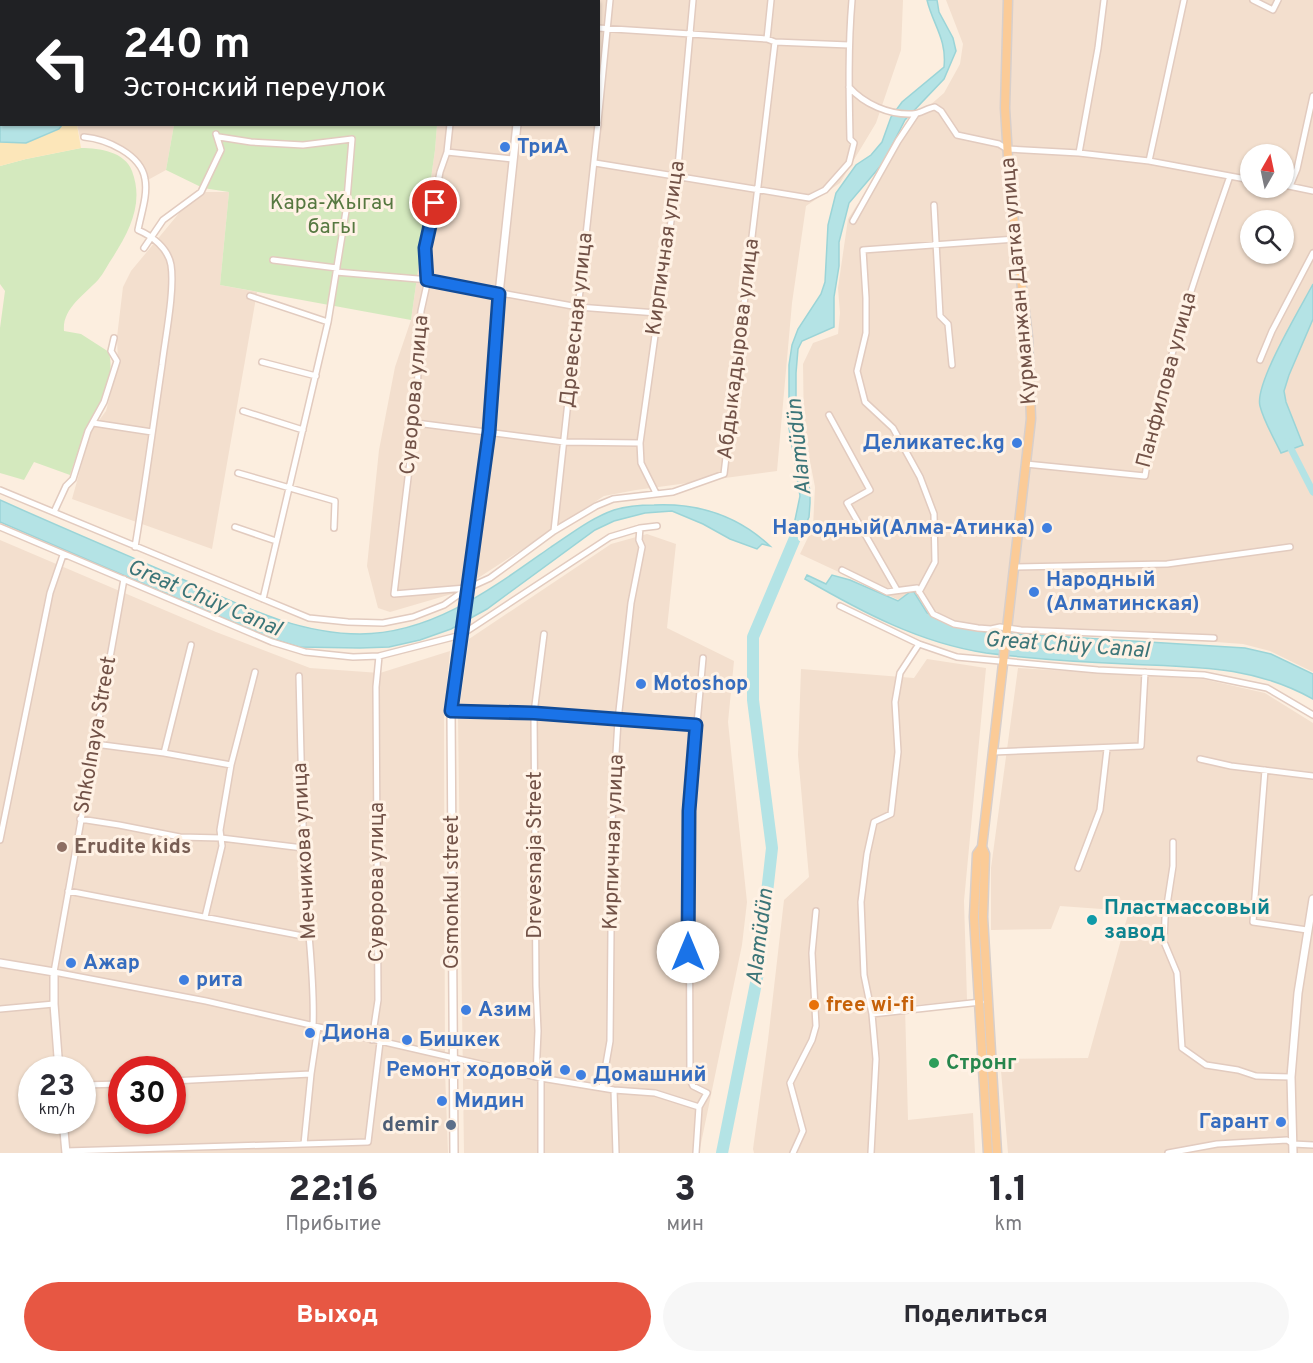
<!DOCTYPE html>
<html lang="ru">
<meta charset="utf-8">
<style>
:root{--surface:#fff;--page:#f7f7f7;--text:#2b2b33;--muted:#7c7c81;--accent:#e75743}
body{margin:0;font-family:Overpass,sans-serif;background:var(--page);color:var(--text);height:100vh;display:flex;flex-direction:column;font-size:22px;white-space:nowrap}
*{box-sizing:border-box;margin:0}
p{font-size:20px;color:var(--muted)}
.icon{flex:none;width:33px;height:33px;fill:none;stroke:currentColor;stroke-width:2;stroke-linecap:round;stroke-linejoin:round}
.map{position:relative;height:1153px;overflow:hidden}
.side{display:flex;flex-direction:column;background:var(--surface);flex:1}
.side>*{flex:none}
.banner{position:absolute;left:0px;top:0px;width:600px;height:126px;box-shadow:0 2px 4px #0004;background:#202124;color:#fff;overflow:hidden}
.needle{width:39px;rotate:9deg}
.buttons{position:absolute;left:1240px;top:144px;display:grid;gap:12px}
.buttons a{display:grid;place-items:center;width:54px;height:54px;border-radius:50%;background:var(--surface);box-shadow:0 2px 4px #0004;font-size:30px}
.speed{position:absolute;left:18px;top:1056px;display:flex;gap:12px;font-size:30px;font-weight:700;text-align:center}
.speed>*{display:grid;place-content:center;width:78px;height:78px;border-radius:50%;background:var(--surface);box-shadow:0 2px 4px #0004;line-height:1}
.speed small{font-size:15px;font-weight:400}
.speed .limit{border:9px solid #d22;background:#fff;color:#111}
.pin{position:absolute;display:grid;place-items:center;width:51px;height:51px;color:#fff;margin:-26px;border:3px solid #fff;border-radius:50%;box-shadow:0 2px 6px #0007}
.me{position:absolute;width:66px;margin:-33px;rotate:0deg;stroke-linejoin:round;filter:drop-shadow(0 0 4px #0008)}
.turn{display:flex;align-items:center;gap:21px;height:126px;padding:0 24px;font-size:27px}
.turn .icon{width:78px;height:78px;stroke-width:2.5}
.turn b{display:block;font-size:42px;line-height:51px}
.eta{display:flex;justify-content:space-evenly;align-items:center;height:102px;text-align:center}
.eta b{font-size:36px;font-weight:800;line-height:42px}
.cta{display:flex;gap:12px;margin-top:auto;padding:12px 24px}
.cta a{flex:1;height:69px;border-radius:36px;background:var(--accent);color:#fff;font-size:24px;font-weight:800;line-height:69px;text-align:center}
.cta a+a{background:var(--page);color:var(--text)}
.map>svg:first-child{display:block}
</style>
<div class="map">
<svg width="1313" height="1153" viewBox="0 0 1313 1153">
<rect width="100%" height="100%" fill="#fceedf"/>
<!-- residential -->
<path fill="#f3dfce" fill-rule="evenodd" d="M447,0H903L901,50L876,123L840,183L806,206L792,303L777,471L636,490L604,496L455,593L390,612L378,608L367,566L379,450L395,367L411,320L435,150L437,125L598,124V2L447,1Z
M946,0H1313V672L1270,651L1243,644L1147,637L1031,634L957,627L800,554L813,527L815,487L804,431L803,364L813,343L838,334L840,313L838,288L848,219L857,205L882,177L909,127L921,113L944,93L960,64L963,44ZM1251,154H1284V188H1251ZM1251,220H1284V254H1251Z
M77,125H174L166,170L146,181L143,170L128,155L108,141L80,138Z
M201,192H229L220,285L257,292L212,549L72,499L91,431L106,411L118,366L117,337L123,287L131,271L180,212Z
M647,534L676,544L667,628L734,661L728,722L747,902L742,945L699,1153H464L458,717L469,639L611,544Z
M0,540L216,632L310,668L380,673L450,651L444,717L445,1071L448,1153H0ZM32,1070H82V1120H32ZM122,1070H172V1120H122Z
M927,659L986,668L964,901L967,1000L905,1006L908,1120L973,1113L975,1153H754L753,1149L768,1040L784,900L809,877L798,755L801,669L914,678Z
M1018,668L1203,679L1265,693L1313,723V1153H1008L1000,1059L1088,1058L1129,911L1060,906L1051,929L991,930V868Z"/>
<!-- green -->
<path fill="#d4e9be" d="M133,0H447L132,1Z
M174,125H437L435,150L411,320L220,285L229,192L203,188L166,170Z
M81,148C100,148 125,152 132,171C144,203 130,230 113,257C108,264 104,273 98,280C84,295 62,309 64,331L81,334L109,352C116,384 98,403 86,431C80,445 75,460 70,475L34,462L24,480L0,473V328L5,291L0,284V166L26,159Z"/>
<!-- sand -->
<path fill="#fce6b9" d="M62,125H77L81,148L26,159L0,166V142L26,143L59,129Z"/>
<!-- water -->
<path fill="#b4e3e5" stroke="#9bd4d7" stroke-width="1.5" d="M927,0H937L939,12L953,38L956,51L944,79L905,120L883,163L849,203L839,242V266L834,297V327L802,341L798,349L796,373V408L799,434L810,491V503L809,517L792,555L786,551L791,539L800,496L789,428V365L792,345L798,329L821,294L825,282L828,225L836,193L856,165L871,155L882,142L891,117L902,102L944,67C947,39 933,25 927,0Z
M1,16L2,124L62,125L59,129L26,143L0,142Z
M1313,284V319L1289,375L1284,391L1286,402L1303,445L1281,453C1274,438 1264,422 1260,406C1254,384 1301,307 1313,284Z
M0,500C58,526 117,551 175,576C235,602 293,634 360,634C433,634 494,587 551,547C571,534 591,518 614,510C627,506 640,505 654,505C699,503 737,515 770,546L762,544L757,549L730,539L703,524L672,511L645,513L614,521L595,530L487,609L451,629L420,640L389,647L360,648L299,647L267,637L0,522Z
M807,575L826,584L832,575L850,580L898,601L910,592H914L927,613L962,627L986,632L1245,648L1271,654L1313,674V699C1252,665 1195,667 1127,664C1080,662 1033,659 986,653C920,643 862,612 805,579Z"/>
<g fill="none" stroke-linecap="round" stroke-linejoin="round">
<!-- canal -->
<path stroke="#b4e3e5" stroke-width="7" d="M1287,441L1313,492"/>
<!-- river -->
<path stroke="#b4e3e5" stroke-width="12" d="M722,1153L758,973L772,848L753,700V637L795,538"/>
<defs>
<path id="minor" d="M460,0V2
M1253,0L1273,10L1278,0
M598,28L767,39L775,42L849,45
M767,39L771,0
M849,87C864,104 889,115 912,114C920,114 927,108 935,107L941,111L957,135L999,144L1007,149L1079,153L1149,161L1251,180
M598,122L610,0
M450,124L447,152L440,172L425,248L427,284L421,311L419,333L417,403L394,594L466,588
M84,137C106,139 141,154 145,179C148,195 141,214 138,230C152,236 168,248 171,265C175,290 165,339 162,365C153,426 145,487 135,547
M219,137L251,142L303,145L352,139L346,211L328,322
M447,152L513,159
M1079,153L1098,48L1104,0
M1149,161L1184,0
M595,163L809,198L825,190L849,163L854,143L850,139C849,93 848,47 852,0
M1284,185L1313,191
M1290,186L1297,169L1313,96
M934,205L940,316L948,324L952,365
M853,221L898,141L916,114
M144,248L163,220L201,192L221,150L216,134
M273,260L337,268
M336,272L430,280L578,307L657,313
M250,296L328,322L263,599
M1260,360L1272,331L1313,253
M262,362L316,376
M243,411L303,430
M829,415L870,490L847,503L897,590
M93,423L152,432
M416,423L564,442L640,443
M1026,464L1145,476C1161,373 1196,274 1230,176
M238,473L335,501L334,528
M0,490L309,618L348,622L383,623L413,617L444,605L468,588L490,578L554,531L598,124
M656,493L641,463L640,443L677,178L693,0
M54,512L66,486L73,479L88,431L104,402L117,361L111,351L114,338
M0,527L272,642L305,652L353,657L379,656L461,635L610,537L640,528L657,526
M235,527L276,541
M554,531L596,506L613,499L673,492L724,474L775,42
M1015,567L1167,564L1290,547
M842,570L887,592L917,588L933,614L954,624L978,628L991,629L1000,627L1021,630L1214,638
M124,579L54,972L206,1001L541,1078L614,1090L655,1093L699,1107
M919,592L935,562L934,514L920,477L893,428L865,402L857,371L866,333V298L863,250L1016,239
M840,606L919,644L957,657L1098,670L1204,675L1267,688L1313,715
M299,676C301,749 302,821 306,893C308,937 315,981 313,1026
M451,711L534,713L696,725
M95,744L164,753L231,765
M993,752L1141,746L1145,672
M164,753L191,645
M1200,759L1231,766L1313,776
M1265,770L1253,922L1307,930
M80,819L119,825L180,837L221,838L303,848
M0,840L50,593L63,555
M1173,842V866L1165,918L1164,942L1177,973L1182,1048L1206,1065L1238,1070L1256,1076L1291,1077
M1078,868L1100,810L1107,749
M68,891L308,937
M205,917L222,846L220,830L231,765L255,672
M0,1009L54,1004
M872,1014L981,1002
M372,1040L378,1000L376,687L379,656
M536,1077L538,1031L536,986L534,713L544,634
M541,1078V1153
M172,1081L311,1074
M82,1085L122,1084
M602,1087L610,1041L612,821L618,720L631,603L642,547L639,540L640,528
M614,1090L616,1153
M304,1144L311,1074L318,1027
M66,1151L368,1142L380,1042
M696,1153L699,1107L707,1093L693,1086L690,1080L689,811L703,658
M793,1153L803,1131L790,1083L812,1040L816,1026L812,953L816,911
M871,1153L876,1059L872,1014L864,975L861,902L867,854L874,822L891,814L898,752L895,702L900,673L919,644
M1168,1153L1217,1144L1287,1140L1293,1144L1313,1145"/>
<path id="tertiary" d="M530,2V0
M0,963L54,972V1004L59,1070
M63,1120L66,1153
M454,1153L451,711L489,432L499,294L517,124
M1293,1153L1291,1077L1298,993L1313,899"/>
<path id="primary" d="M982,847L977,854L974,917L988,1153
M997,1153L983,917L985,854L982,847L1031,419L1028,337L1010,190L1005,108L1008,0"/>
</defs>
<!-- minor casing -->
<use href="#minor" stroke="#e2cbbf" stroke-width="8"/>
<!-- tertiary casing -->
<use href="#tertiary" stroke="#e2cbbf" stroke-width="10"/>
<!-- primary casing -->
<use href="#primary" stroke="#d8cfcb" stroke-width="11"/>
<!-- minor -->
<use href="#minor" stroke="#fff" stroke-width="5"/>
<!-- tertiary -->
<use href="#tertiary" stroke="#fff" stroke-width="7"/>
<!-- primary -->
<use href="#primary" stroke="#fbcb97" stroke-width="8"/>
</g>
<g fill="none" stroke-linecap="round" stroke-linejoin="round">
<defs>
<path id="route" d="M435,203L425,248L427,280L499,294L489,432L451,711L534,713L696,725L689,811L688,952"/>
</defs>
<!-- route casing -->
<use href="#route" stroke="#114b97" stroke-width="15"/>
<!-- route -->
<use href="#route" stroke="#1a73e8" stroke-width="10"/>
</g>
<!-- markers -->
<g fill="#3f7fe0" stroke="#fff2e5" stroke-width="2">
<circle cx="505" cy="147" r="6"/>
<circle cx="1017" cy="443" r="6"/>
<circle cx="1047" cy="528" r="6"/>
<circle cx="1034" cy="592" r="6"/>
<circle cx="641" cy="684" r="6"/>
<circle cx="71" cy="963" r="6"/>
<circle cx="184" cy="980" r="6"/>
<circle cx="466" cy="1010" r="6"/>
<circle cx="310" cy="1033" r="6"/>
<circle cx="407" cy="1040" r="6"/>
<circle cx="565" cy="1070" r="6"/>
<circle cx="581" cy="1075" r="6"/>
<circle cx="442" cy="1101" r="6"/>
<circle cx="1281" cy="1122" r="6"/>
</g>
<circle fill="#8d6e63" stroke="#fff2e5" stroke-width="2" cx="62" cy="847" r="6"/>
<circle fill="#0f9aa8" stroke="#fff2e5" stroke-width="2" cx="1092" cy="920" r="6"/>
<circle fill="#e8710a" stroke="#fff2e5" stroke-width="2" cx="814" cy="1005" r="6"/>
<circle fill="#2e9e5b" stroke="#fff2e5" stroke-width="2" cx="934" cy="1063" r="6"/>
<circle fill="#5c6f8a" stroke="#fff2e5" stroke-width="2" cx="451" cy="1125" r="6"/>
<g text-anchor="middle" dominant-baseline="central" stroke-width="6" stroke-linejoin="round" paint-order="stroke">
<!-- shop labels -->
<g font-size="21" font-weight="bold" fill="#366cbe" stroke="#fff2e5" text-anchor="start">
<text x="517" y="147">ТриА</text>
<text x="1005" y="443" text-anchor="end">Деликатес.kg</text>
<text x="1035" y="528" text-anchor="end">Народный(Алма-Атинка)</text>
<text x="1046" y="580">Народный<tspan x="1046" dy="24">(Алматинская)</tspan></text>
<text x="653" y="684">Motoshop</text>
<text x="83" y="963">Ажар</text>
<text x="196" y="980">рита</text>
<text x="478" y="1010">Азим</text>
<text x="322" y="1033">Диона</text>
<text x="419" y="1040">Бишкек</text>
<text x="553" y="1070" text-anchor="end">Ремонт ходовой</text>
<text x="593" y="1075">Домашний</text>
<text x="454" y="1101">Мидин</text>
<text x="1269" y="1122" text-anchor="end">Гарант</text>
</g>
<!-- park labels -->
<g font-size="21" fill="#567840" stroke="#fff2e5">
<text x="332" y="203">Кара-Жыгач<tspan x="332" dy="24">багы</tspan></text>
</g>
<!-- street labels -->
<g font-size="21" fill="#725247" stroke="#fff2e5">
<text transform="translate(666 248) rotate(-82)">Кирпичная улица</text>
<text transform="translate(1019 281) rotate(-95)">Курманжан Датка улица</text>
<text transform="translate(577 320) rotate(-84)">Древесная улица</text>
<text transform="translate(739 349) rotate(-83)">Абдыкадырова улица</text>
<text transform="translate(1167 380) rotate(-75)">Панфилова улица</text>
<text transform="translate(415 395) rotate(-85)">Суворова улица</text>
<text transform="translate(96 735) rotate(-80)">Shkolnaya Street</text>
<text transform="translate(614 842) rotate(-88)">Кирпичная улица</text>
<text transform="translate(305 851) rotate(-93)">Мечникова улица</text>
<text transform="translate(535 855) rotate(-90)">Drevesnaja Street</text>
<text transform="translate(377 882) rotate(-90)">Суворова улица</text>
<text transform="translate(452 892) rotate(-90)">Osmonkul street</text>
</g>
<!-- education labels -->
<g font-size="21" font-weight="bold" fill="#785e54" stroke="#fff2e5" text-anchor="start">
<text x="74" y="847">Erudite kids</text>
</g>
<!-- culture labels -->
<g font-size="21" font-weight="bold" fill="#0d838f" stroke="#fff2e5" text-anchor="start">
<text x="1104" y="908">Пластмассовый<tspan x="1104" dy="24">завод</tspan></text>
</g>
<!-- food labels -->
<g font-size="21" font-weight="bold" fill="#c56008" stroke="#fff2e5" text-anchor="start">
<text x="826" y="1005">free wi-fi</text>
</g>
<!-- leisure labels -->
<g font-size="21" font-weight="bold" fill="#27864d" stroke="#fff2e5" text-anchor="start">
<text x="946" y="1063">Стронг</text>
</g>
<!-- service labels -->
<g font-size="21" font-weight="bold" fill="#4e5e75" stroke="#fff2e5" text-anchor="end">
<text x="439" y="1125">demir</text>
</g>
<!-- water labels -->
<g font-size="22" font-style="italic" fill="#3c7578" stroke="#fff2e5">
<text transform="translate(800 447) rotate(-96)">Alamüdün</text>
<text transform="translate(204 599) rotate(23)">Great Chüy Canal</text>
<text transform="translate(1067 646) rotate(4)">Great Chüy Canal</text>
<text transform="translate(761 937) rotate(-83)">Alamüdün</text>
</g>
</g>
</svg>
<div class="buttons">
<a><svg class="needle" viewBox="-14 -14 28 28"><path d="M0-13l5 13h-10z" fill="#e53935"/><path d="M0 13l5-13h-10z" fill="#7c7c81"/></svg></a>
<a><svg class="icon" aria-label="search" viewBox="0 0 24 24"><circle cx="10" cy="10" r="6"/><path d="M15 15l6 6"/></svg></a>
</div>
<div class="speed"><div>23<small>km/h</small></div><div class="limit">30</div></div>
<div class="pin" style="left:435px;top:203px;background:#d93025"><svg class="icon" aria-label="arrive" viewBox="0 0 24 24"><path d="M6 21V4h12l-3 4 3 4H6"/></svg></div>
<svg class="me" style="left:688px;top:952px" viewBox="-20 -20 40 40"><circle r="19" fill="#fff"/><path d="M0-13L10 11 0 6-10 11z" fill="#1a73e8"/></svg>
<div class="banner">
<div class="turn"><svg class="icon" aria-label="left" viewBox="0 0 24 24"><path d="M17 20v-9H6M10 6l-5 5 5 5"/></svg><div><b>240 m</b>Эстонский переулок</div></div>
</div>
</div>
<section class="side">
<div class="eta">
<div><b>22:16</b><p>Прибытие</p></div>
<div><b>3</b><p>мин</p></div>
<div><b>1.1</b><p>km</p></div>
</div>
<div class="cta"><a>Выход</a><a>Поделиться</a></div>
</section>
